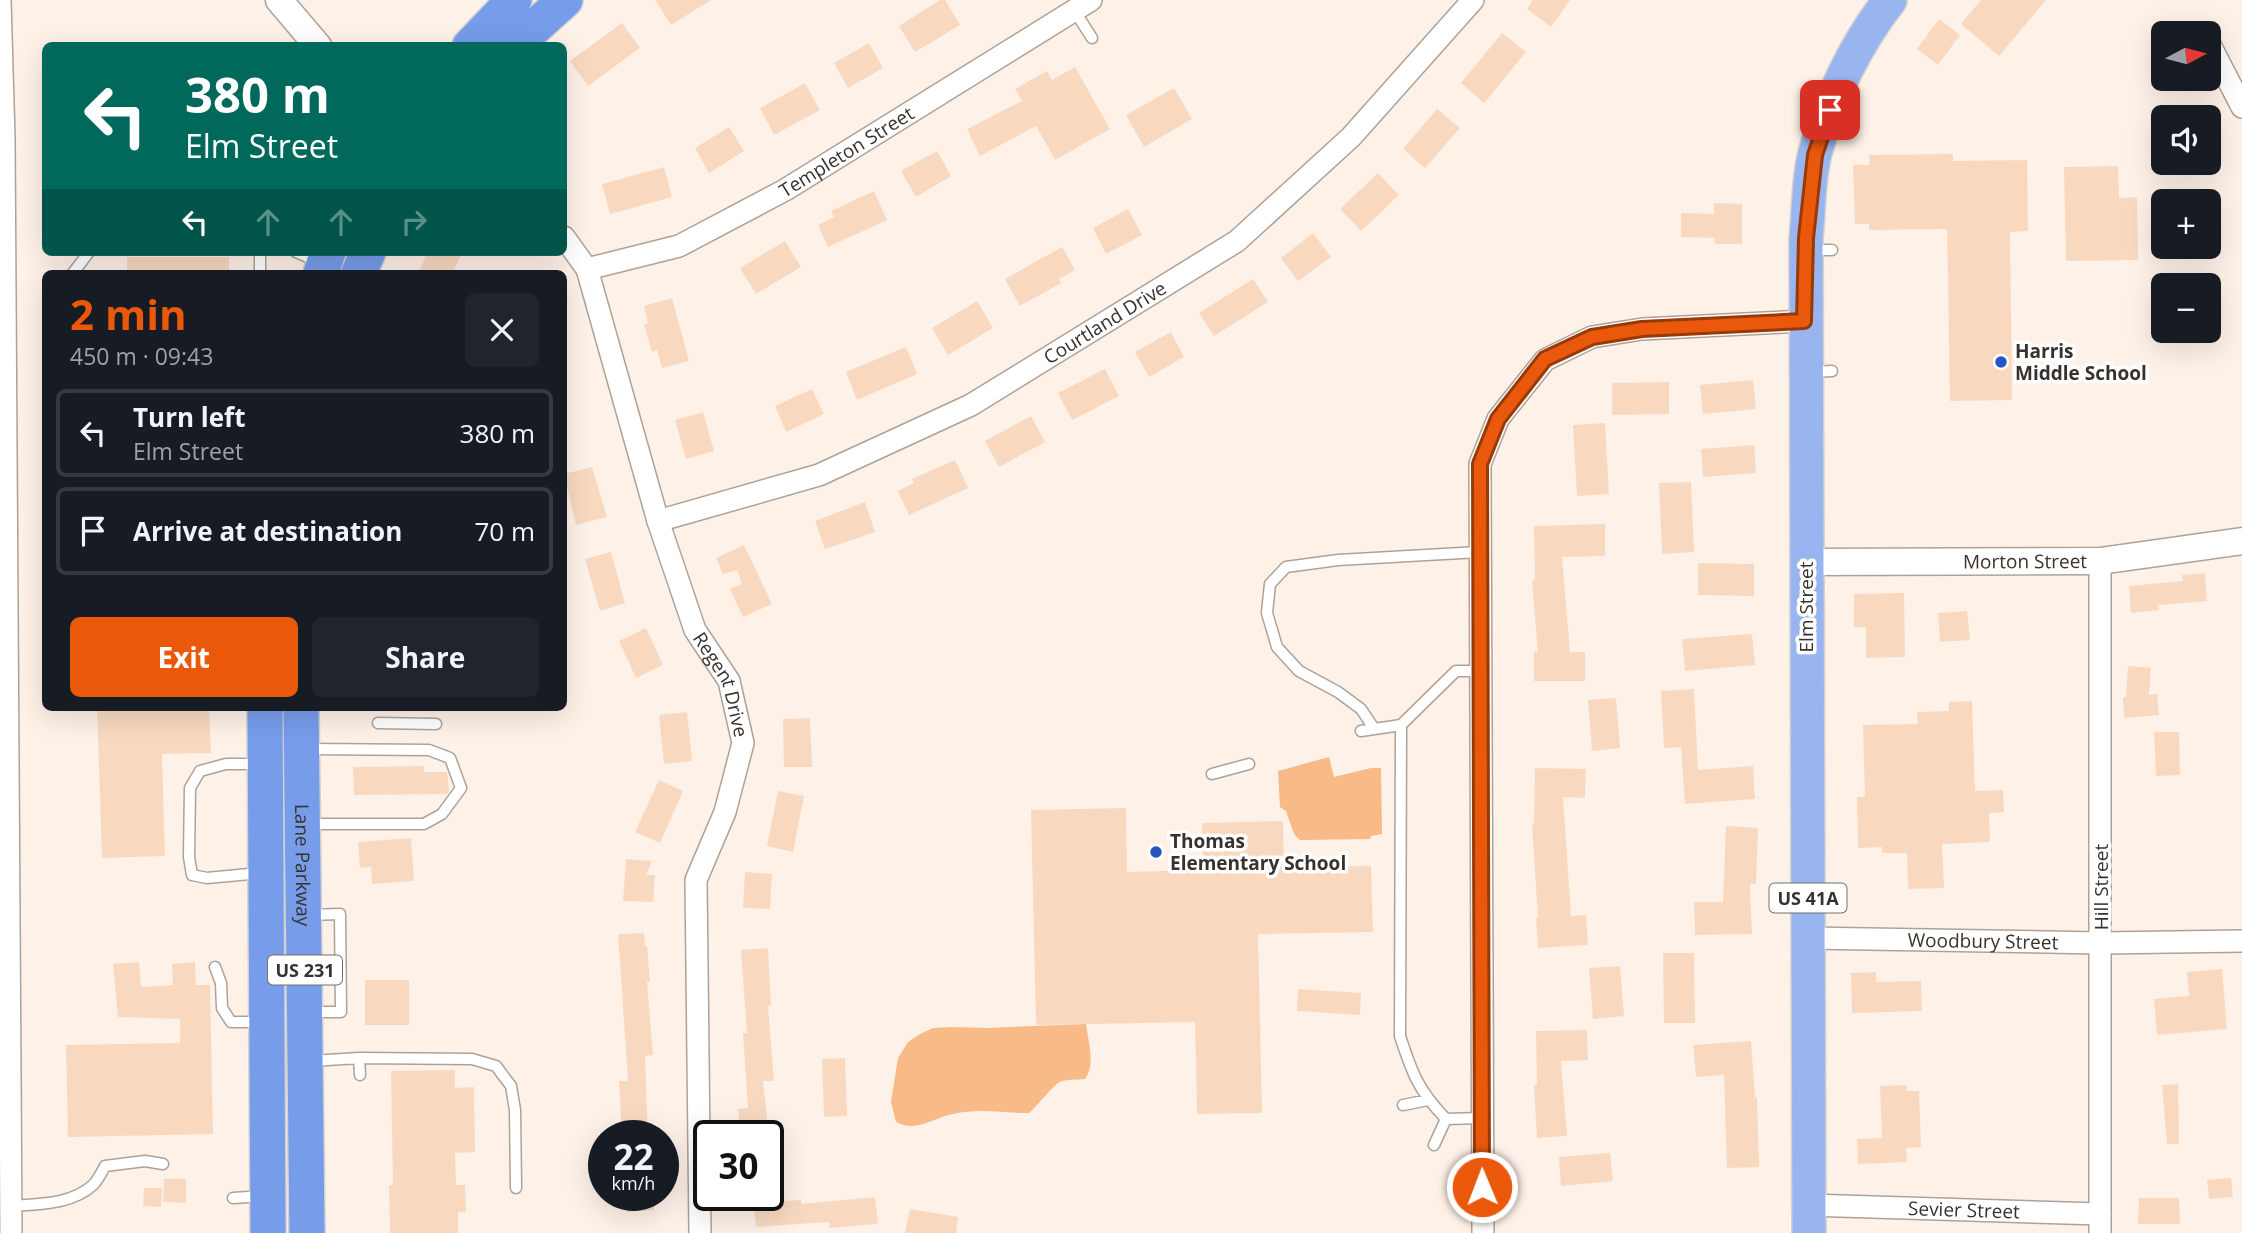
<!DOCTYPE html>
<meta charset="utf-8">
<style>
:root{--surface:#171b24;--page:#20242c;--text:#f1f3f6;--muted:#9ea1a6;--line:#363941;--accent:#ea580c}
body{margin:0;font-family:"Open Sans",sans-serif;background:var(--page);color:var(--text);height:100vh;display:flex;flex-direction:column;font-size:26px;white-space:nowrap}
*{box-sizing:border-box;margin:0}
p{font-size:23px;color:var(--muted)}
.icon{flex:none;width:38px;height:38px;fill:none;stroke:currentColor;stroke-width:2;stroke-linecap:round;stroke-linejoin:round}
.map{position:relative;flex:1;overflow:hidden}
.details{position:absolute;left:42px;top:270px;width:525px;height:441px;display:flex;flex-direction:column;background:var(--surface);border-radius:10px;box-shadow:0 7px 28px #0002}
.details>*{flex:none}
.guide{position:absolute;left:42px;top:42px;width:525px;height:214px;border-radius:10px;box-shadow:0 7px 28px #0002;background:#00695c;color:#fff;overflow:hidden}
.needle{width:46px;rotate:83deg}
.tools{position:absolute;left:2151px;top:21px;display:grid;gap:14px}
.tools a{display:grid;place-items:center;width:70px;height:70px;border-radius:10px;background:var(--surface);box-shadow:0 7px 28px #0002;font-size:35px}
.speed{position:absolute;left:588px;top:1120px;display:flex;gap:14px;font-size:35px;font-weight:700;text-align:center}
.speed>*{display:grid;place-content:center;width:91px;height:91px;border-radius:50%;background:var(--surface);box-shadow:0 7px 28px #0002;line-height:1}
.speed small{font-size:18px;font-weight:400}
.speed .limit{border:4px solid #111;border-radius:10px;background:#fff;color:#111}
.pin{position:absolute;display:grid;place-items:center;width:60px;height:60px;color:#fff;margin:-30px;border-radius:14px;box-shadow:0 4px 10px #0006}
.me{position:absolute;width:77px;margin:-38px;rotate:359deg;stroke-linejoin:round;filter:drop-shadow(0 0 5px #0008)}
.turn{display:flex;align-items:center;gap:24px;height:147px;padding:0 28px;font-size:32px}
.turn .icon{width:91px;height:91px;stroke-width:2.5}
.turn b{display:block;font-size:49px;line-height:60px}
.lanes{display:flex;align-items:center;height:66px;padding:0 28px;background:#0003;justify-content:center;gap:35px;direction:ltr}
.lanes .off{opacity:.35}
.round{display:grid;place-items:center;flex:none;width:74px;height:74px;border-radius:10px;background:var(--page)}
.headline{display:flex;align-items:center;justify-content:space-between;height:119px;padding:0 28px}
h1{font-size:42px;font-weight:700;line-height:52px;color:var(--accent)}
.primary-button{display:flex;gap:14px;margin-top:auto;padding:14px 28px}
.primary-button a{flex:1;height:80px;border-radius:10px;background:var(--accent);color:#fff;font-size:28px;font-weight:700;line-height:80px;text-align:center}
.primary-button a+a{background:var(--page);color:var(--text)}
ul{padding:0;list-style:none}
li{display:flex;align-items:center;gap:21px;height:88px;margin:0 14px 10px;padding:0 14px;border:4px solid var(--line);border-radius:10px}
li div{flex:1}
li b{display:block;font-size:26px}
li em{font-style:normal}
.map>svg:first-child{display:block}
</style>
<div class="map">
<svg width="2242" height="1233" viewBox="0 0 2242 1233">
<rect width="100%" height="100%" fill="#fef1e8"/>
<!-- green -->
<path fill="#f8ba87" d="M1329,757L1334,777L1371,768H1381L1382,834L1371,836L1370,839L1300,840L1294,834L1286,811L1280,807L1278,771Z
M1086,1024C1088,1041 1096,1064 1085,1079C1078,1080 1070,1079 1062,1081C1054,1083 1038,1106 1029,1113C1004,1113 978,1108 953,1114C933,1118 916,1133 896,1122L891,1102L898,1058L908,1042L920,1034L933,1028L951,1027L988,1028Z"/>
<!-- building -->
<path fill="#f8d9c0" d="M655,0H711L671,25Z
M940,0H945L960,25L915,52L899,26Z
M1533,0H1570L1551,27L1527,9Z
M1981,0H2046L1999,56L1961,24Z
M1939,19L1960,35L1938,65L1917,49Z
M622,23L640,48L588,86L570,61Z
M1502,33L1526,52L1484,103L1461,83Z
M869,43L883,68L848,88L834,63Z
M1075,67L1110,129L1055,160L1036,126L980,156L967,129L1022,101L1015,89L1047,71L1052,80Z
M805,83L820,110L774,135L760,108Z
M1174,88L1192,119L1144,147L1126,115Z
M1437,109L1460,128L1425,168L1403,149Z
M729,127L744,151L709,173L695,148Z
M937,151L951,176L916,197L901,171Z
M1953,154V161L2027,160L2028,231L2010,232L2012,400L1950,401L1947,229L1869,230V224H1855L1853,165H1869V155Z
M2118,166L2119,198L2137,197L2138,260L2066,261L2064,167Z
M664,167L672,197L610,214L602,184Z
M1378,173L1399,195L1361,231L1340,209Z
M874,191L887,220L828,247L818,225L834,217L831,211Z
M1714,203L1742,204V244H1715V238L1681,237V213L1714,214Z
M1128,209L1142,235L1106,254L1093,228Z
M1313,233L1331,257L1298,281L1281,258Z
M785,241L801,267L756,294L740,268Z
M1062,247L1075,270L1059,279L1061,283L1020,306L1005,279Z
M428,252H463L452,273H418Z
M127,257H229V273H127Z
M1253,279L1268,302L1214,336L1199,313Z
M672,298L689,361L662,368L657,350L652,352L644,325L648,324L644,306Z
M977,301L993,328L948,355L932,328Z
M1171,332L1184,357L1149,377L1135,352Z
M906,347L917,374L857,400L846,372Z
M1105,369L1119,396L1072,420L1058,393Z
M1753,380L1756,409L1703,414L1700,385Z
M1669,382V414L1612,415V383Z
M812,389L824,414L786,432L775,406Z
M703,412L714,451L686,459L675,420Z
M1031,416L1045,442L999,467L985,441Z
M1605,423L1609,494L1577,496L1573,425Z
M1754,445L1756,473L1703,477L1701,449Z
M955,460L968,488L909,515L898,491L914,483L912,479Z
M592,467L607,517L576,525L564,474Z
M1691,482L1694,552L1662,554L1659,483Z
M865,502L875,532L825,549L815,521Z
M1605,524V556L1562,557L1570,652H1585V681H1534V652H1538L1532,581L1535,580L1534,526Z
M744,545L772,604L743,617L730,589L742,584L737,570L723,574L716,558Z
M611,552L625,603L600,611L585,559Z
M1698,563L1754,564V596L1698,595Z
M2205,573L2207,601L2158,605L2159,610L2131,613L2129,586L2183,581L2182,575Z
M1904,593L1905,657L1866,658V627H1854V594Z
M1967,611L1970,640L1940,642L1938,613Z
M646,628L663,665L636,678L619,641Z
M1752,634L1755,665L1685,671L1682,639Z
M2128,666L2151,668L2149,695L2157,694L2159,715L2124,718L2123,697H2126Z
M1694,689L1698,770L1753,766L1755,799L1685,804L1681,747L1664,748L1661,691Z
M1616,698L1620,748L1592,751L1588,700Z
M1972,701L1975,791L2003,790L2004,812L1989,813L1990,842L1942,844L1944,888L1908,889L1907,853H1882V847L1858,848L1857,797H1865L1863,725L1918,724L1917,712L1949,711V702Z
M97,707H209L211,753L162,754L165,856L102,858Z
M687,712L692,761L664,764L659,715Z
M810,718L812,767H784L783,719Z
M2154,732H2179L2180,775L2156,776Z
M424,766V772H447L449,791L447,794L354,795L353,767Z
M1535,768L1586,769L1585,798L1563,797L1571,916L1586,915L1588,945L1538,948L1536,918H1538L1532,824L1534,823Z
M659,780L683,791L660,843L635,832Z
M778,791L804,796L793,852L767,846Z
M1126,808L1127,872L1204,870L1202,823L1283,821L1284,868L1371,866L1373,932L1258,934L1262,1113L1197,1114L1195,1022L1036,1025L1031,810Z
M1726,826L1758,828L1756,884H1750L1752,934L1695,935L1694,902H1723Z
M411,838L414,881L372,884L371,867L360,868L358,842Z
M626,859L652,861L646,875H655L653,902L623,901Z
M745,872L772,874L770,909L743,908Z
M644,933L645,946H647L650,982H647L653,1055L645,1056L648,1136H622L619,1081H628L618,934Z
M768,948L771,1006H768L774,1081H763L769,1136H741L738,1109L748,1108L743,1033H747L741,950Z
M1663,953H1694L1695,1023H1664Z
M139,962L141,987L173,985L172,964L195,962L196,985H210L213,1134L68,1137L66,1045L180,1043V1019L118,1017L113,964Z
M1620,966L1624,1016L1593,1019L1589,968Z
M2222,969L2227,1029L2157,1035L2154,999L2189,996L2187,972Z
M1876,972V982L1921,981L1922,1011L1852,1013L1851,973Z
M365,980H409V1025H365Z
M1298,989L1361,993L1360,1015L1297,1011Z
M1587,1030L1588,1060L1561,1061L1567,1136L1537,1138L1534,1085H1537L1536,1031Z
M1751,1041L1755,1097H1757L1759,1167L1727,1168L1724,1075L1696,1077L1693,1045Z
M845,1058L847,1116L824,1117L822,1059Z
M455,1070V1088L474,1087L475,1152L455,1153L456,1185H465L466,1212H458V1233H390L389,1185H393L391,1071Z
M2178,1084L2179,1144H2167L2162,1085Z
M1907,1085V1091H1919L1921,1147L1906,1148L1907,1162L1858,1164L1857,1139L1882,1138L1880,1086Z
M1610,1153L1613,1181L1561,1186L1559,1157Z
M2231,1178L2233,1197L2209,1199L2207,1180Z
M164,1179H186V1203L163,1202Z
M144,1188H162L161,1207L143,1206Z
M625,1195H653L654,1210L627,1212Z
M875,1197L878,1224L829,1228V1222L756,1227L754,1203L801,1200V1204Z
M2139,1198H2179L2180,1224H2138Z
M910,1209L958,1217L956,1233H905Z"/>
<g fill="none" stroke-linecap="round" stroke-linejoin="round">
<defs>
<path id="service" d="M1074,10L1092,38
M1809,250H1832
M296,252L319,262
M73,273L89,252
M260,273V252
M1810,372L1832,371
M378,723L436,724
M1401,725L1400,1036C1412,1073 1418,1090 1446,1119L1481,1118
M1373,727L1361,709L1338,692L1299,671L1277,647L1267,613L1270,584L1286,567L1338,560L1479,552
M1361,731L1401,725L1456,671H1479
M307,749L429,750L450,758L461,788L442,814L424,824H309
M259,764H226L200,771L190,788L189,857L192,875L207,878L260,873
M1212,774L1249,764
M215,967L221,983L222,1008L231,1022H264
M308,1012H341L340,914L309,915
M359,1058L472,1059L496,1066L511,1086L515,1110L516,1188
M311,1061L359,1058L360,1075
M1403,1105L1428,1100
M1434,1145L1446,1119
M233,1198L265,1196
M11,1206C38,1204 71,1205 93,1185C98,1180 102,1172 105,1166L145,1161L163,1164"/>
<g id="minor">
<path d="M0,0L4,138L11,1233"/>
<path d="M2208,41L2242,107"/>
<path id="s1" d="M564,237L587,269L658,521L695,630L729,681L743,743L725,812L696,880L700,1233"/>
<path id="s2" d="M587,269L679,246L785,190L1091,0"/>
<path id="s3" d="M658,521L819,475L971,405L1237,241L1351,137L1473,0"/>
<path id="s4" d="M1808,938L2101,943L2242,941"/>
<path id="s5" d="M1808,1205L2100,1214"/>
<path d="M1483,1233L1480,464L1498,419L1545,360L1592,337L1642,329L1804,321"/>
<path d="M2100,1233V561"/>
</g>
<g id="tertiary">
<path d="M279,0L318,46"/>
<path id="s6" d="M1806,562L2100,561L2242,541"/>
</g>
<path id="primary" d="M1809,1233L1806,238C1809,211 1808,180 1815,153C1830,98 1855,45 1890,0"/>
<g id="trunk">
<path d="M470,46L514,0"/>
<path d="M514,46L565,0"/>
<path d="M321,273L328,252"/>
<path d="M359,273L368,252"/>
<path d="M265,707L268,1233"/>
<path id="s7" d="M301,707L307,1233"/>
</g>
</defs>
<!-- service casing -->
<use href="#service" stroke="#ada299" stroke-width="13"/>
<!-- minor casing -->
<use href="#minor" stroke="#ada299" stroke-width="24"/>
<!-- tertiary casing -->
<use href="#tertiary" stroke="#ada299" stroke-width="29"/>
<!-- primary casing -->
<use href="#primary" stroke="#d3d2d1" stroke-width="36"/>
<!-- trunk casing -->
<use href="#trunk" stroke="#d3d2d1" stroke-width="38"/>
<!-- service -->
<use href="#service" stroke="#fff" stroke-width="10"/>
<!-- minor -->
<use href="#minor" stroke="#fff" stroke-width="21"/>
<!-- tertiary -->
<use href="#tertiary" stroke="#fff" stroke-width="26"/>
<!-- primary -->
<use href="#primary" stroke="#98b5ef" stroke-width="33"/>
<!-- trunk -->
<use href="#trunk" stroke="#769cea" stroke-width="35"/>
</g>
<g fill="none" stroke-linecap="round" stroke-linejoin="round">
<defs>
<path id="route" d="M1482,1187L1480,464L1498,419L1545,359L1592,337L1642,329L1804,321L1806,238L1815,155L1830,110"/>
</defs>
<!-- route casing -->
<use href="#route" stroke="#983908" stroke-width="18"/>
<!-- route -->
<use href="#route" stroke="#ea580c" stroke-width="12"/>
</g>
<!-- markers -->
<g fill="#2557c4" stroke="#fff" stroke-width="2.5">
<circle cx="2001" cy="362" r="7"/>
<circle cx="1156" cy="852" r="7"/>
</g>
<g text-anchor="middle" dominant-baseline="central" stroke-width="7" stroke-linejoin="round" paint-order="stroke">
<!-- shield labels -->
<g fill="#fff" stroke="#73706d" stroke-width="2">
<rect x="1769.5" y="883.5" width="77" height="29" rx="5"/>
<rect x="268" y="955.5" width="74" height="29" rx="5"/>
</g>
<g font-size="18" font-weight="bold" fill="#37322e">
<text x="1808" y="898">US 41A</text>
<text x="305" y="970">US 231</text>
</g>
<!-- street labels -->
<g font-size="19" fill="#37322e" stroke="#fff">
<text stroke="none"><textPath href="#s2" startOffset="287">Templeton Street</textPath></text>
<text stroke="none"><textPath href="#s3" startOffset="492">Courtland Drive</textPath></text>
<text stroke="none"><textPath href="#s6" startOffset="219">Morton Street</textPath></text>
<text transform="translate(1806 607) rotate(-90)">Elm Street</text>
<text stroke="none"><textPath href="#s1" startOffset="478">Regent Drive</textPath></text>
<text stroke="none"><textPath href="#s7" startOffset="158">Lane Parkway</textPath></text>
<text transform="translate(2101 887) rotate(-90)">Hill Street</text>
<text stroke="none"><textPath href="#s4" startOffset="175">Woodbury Street</textPath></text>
<text stroke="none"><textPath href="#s5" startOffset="156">Sevier Street</textPath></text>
</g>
<!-- poi labels -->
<g font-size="19" font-weight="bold" fill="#37322e" stroke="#fff" text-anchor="start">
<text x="2015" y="351">Harris<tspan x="2015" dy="22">Middle School</tspan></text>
<text x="1170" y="841">Thomas<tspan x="1170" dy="22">Elementary School</tspan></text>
</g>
</g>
</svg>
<div class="tools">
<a><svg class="needle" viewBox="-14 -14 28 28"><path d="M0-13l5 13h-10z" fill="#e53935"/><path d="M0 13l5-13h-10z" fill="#9ea1a6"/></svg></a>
<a><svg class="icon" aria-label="sound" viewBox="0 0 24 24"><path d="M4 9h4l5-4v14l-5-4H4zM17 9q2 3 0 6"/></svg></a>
<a>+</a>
<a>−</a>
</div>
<div class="speed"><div>22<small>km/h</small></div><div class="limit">30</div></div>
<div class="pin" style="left:1830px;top:110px;background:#d93025"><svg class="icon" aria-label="arrive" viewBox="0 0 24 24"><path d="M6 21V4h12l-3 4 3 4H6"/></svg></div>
<svg class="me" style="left:1482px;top:1187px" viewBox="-20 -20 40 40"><circle r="17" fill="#ea580c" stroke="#fff" stroke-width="3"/><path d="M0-11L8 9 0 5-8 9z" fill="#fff"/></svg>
<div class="guide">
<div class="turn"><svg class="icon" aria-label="left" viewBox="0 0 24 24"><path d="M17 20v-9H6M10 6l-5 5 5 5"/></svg><div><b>380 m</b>Elm Street</div></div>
<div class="lanes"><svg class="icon" aria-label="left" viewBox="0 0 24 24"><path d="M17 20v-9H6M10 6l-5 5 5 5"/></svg><svg class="icon off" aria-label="ahead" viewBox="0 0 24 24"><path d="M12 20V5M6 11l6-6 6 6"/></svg><svg class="icon off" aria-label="ahead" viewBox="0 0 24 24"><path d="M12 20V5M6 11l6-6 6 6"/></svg><svg class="icon off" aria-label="right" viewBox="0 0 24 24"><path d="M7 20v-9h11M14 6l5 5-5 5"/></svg></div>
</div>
<section class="details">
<div class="headline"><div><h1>2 min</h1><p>450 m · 09:43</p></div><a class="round"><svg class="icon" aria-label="close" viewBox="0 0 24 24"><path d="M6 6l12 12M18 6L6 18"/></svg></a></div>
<ul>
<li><svg class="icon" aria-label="left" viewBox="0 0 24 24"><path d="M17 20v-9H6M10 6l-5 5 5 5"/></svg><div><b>Turn left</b><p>Elm Street</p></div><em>380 m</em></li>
<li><svg class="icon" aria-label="arrive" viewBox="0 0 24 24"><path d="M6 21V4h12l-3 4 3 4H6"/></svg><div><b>Arrive at destination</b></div><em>70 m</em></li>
</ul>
<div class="primary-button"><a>Exit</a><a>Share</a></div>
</section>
</div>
